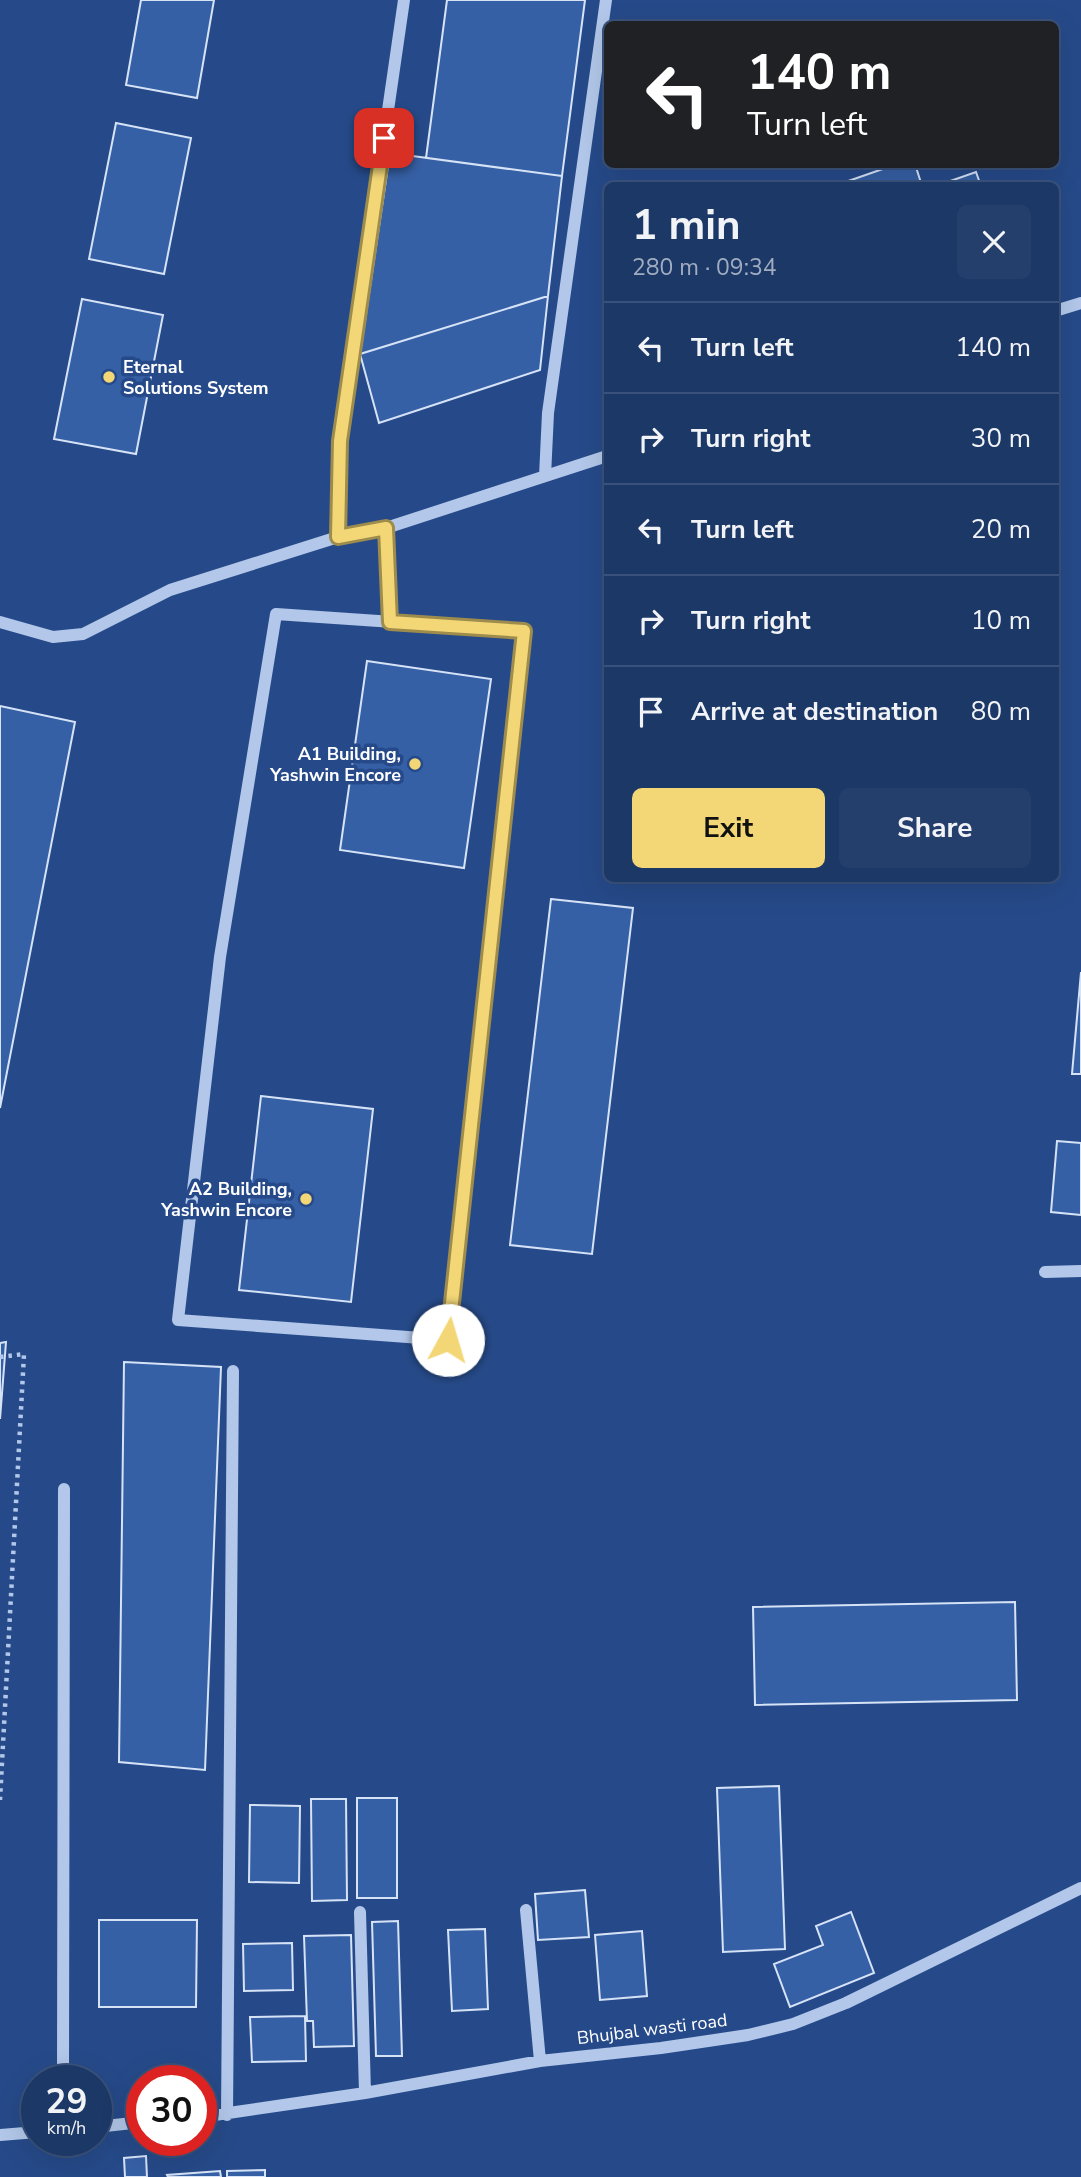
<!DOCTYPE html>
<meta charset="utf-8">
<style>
:root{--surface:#1c3867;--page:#253f6d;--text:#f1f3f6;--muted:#a0acc0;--line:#3a527b;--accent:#f3d777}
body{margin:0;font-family:"Nunito Sans",sans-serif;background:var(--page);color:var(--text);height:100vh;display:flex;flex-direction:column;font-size:26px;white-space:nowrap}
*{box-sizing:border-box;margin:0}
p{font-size:23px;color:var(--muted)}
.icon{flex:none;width:38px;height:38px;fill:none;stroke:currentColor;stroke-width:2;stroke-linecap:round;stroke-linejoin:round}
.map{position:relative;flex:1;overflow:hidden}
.panel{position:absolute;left:604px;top:182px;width:455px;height:700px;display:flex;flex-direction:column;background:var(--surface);border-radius:10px;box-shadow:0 7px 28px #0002,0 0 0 2px var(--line)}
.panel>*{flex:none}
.top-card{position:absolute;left:604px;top:21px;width:455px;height:147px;border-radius:10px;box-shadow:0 7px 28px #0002,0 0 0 2px var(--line);background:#202124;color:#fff;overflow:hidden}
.speed{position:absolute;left:21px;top:2065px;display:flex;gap:14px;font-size:35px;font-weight:700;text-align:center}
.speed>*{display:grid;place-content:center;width:91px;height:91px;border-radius:50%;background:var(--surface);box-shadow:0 7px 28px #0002,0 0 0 2px var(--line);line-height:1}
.speed small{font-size:18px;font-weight:400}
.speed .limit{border:10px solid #d22;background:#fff;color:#111}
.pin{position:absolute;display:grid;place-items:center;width:60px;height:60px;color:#fff;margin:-30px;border-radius:14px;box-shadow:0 4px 10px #0006}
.me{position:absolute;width:77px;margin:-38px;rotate:6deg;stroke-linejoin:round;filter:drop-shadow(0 0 5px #0008)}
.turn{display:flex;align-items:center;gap:24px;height:147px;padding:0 28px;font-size:32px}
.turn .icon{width:91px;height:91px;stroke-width:2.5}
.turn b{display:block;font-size:49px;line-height:60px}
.round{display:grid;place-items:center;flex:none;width:74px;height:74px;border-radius:10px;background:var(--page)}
.summary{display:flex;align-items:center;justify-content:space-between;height:119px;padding:0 28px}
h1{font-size:42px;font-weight:700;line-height:52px}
.button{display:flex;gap:14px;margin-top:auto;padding:14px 28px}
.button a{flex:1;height:80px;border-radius:10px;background:var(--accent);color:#111;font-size:28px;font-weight:700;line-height:80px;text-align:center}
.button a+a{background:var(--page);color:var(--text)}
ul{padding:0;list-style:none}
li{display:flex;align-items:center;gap:21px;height:91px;padding:0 28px;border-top:2px solid var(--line)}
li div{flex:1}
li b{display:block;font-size:26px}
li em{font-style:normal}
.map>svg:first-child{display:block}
</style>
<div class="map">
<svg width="1081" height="2177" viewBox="0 0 1081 2177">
<rect width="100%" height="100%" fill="#264a89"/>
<!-- building -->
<path fill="#3660a5" stroke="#d6e3f7" stroke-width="2" d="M141,0H214L197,98L126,85Z
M447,0H585L562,176L426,158Z
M116,123L191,138L164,274L89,259Z
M390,153L562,176L548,296L360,354Z
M897,164H915L922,186H834Z
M976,172L981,186H936Z
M548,296L540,370L379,423L360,354Z
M82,299L163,315L136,454L54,439Z
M1055,530H1060L1055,584Z
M367,661L491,679L464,868L340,850Z
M0,706L75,722L0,1108Z
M551,899L633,908L592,1254L510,1245Z
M1081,972V1074H1072Z
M261,1096L373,1109L351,1302L239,1290Z
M1057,1141L1081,1143V1215L1051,1212Z
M6,1342L0,1419V1343Z
M124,1362L221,1367L205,1770L119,1762Z
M1015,1602L1017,1700L755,1705L753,1607Z
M779,1786L785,1949L723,1952L717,1788Z
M357,1798H397V1898H357Z
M311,1799H346L347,1900L312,1901Z
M250,1805L300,1806L299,1883L249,1882Z
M585,1890L589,1937L538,1940L535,1894Z
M851,1912L874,1973L790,2007L774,1964L823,1945L816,1926Z
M99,1920H197L196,2007H99Z
M398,1921L402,2056H376L372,1922Z
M485,1929L488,2009L452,2011L448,1930Z
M642,1931L647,1996L600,2000L595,1935Z
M351,1935L354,2046L314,2047L313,2021H307L304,1936Z
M292,1943L293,1990L244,1991L243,1944Z
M305,2016L306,2061L252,2062L250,2017Z
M146,2156L147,2177H125L124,2158Z
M265,2170V2177H227V2171Z
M220,2171L221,2177H168L167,2175Z"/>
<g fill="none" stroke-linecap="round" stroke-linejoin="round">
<!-- path -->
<path stroke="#b2c7e9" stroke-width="4.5" stroke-dasharray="3.5 5" stroke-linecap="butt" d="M0,1357L24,1354L0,1800"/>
<!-- minor -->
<path stroke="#b2c7e9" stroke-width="12" d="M1055,311L1081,303
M545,476L548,413L606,0
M386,528L390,622
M338,537L340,441L404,0
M276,614L524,631L448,1340L178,1320L220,957Z
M0,622L53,637L83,634L170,590L338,537L386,528L607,456
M1045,1272L1081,1271
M526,1910L540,2061
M360,1912L365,2093
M63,2081L64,1489
M227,2115L233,1371
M201,2117L365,2093L540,2061L661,2048L748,2035L793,2024L846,2003L1081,1888
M96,2127L142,2122
M0,2135L37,2132"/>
</g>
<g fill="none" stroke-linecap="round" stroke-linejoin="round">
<defs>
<path id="route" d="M384,138L340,441L338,537L386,528L390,622L524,631L448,1340"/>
</defs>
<!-- route casing -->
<use href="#route" stroke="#9e8c4d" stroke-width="18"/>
<!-- route -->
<use href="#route" stroke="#f3d777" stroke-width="12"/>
</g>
<!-- markers -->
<g fill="#f3d777" stroke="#264a89" stroke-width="2.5">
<circle cx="109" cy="377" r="7"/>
<circle cx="415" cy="764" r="7"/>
<circle cx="306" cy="1199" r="7"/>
</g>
<g text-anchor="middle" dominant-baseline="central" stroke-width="7" stroke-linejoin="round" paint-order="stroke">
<!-- poi labels -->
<g font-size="18" font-weight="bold" fill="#fff" stroke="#264a89" text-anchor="end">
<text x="123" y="367" text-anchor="start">Eternal<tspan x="123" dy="21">Solutions System</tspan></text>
<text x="401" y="754">A1 Building,<tspan x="401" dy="21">Yashwin Encore</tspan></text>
<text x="292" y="1189">A2 Building,<tspan x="292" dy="21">Yashwin Encore</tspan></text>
</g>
<!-- street labels -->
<g font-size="18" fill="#fff" stroke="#264a89">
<text transform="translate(652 2029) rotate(-7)">Bhujbal wasti road</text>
</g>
</g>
</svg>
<div class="speed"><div>29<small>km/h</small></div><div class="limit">30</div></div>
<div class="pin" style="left:384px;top:138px;background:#d93025"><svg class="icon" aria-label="arrive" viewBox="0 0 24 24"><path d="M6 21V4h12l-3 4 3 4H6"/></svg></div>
<svg class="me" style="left:448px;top:1340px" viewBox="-20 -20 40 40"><circle r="19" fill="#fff"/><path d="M0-13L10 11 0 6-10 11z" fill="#f3d777"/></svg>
<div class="top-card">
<div class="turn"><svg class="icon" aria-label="left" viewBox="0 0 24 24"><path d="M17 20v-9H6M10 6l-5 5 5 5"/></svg><div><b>140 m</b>Turn left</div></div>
</div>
<section class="panel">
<div class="summary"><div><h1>1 min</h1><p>280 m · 09:34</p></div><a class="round"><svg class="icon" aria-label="close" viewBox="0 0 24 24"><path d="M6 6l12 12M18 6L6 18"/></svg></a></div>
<ul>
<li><svg class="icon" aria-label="left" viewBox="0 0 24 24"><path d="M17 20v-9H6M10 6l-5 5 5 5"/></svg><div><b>Turn left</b></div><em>140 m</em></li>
<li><svg class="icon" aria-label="right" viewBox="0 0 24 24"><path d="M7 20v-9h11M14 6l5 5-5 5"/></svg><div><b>Turn right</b></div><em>30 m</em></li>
<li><svg class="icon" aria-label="left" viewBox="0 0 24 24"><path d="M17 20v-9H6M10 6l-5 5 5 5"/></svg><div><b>Turn left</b></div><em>20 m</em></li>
<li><svg class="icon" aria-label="right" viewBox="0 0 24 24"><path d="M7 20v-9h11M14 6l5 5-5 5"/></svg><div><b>Turn right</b></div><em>10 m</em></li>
<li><svg class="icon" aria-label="arrive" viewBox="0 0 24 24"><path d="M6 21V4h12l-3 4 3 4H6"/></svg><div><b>Arrive at destination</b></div><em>80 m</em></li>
</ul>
<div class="button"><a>Exit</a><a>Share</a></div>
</section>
</div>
